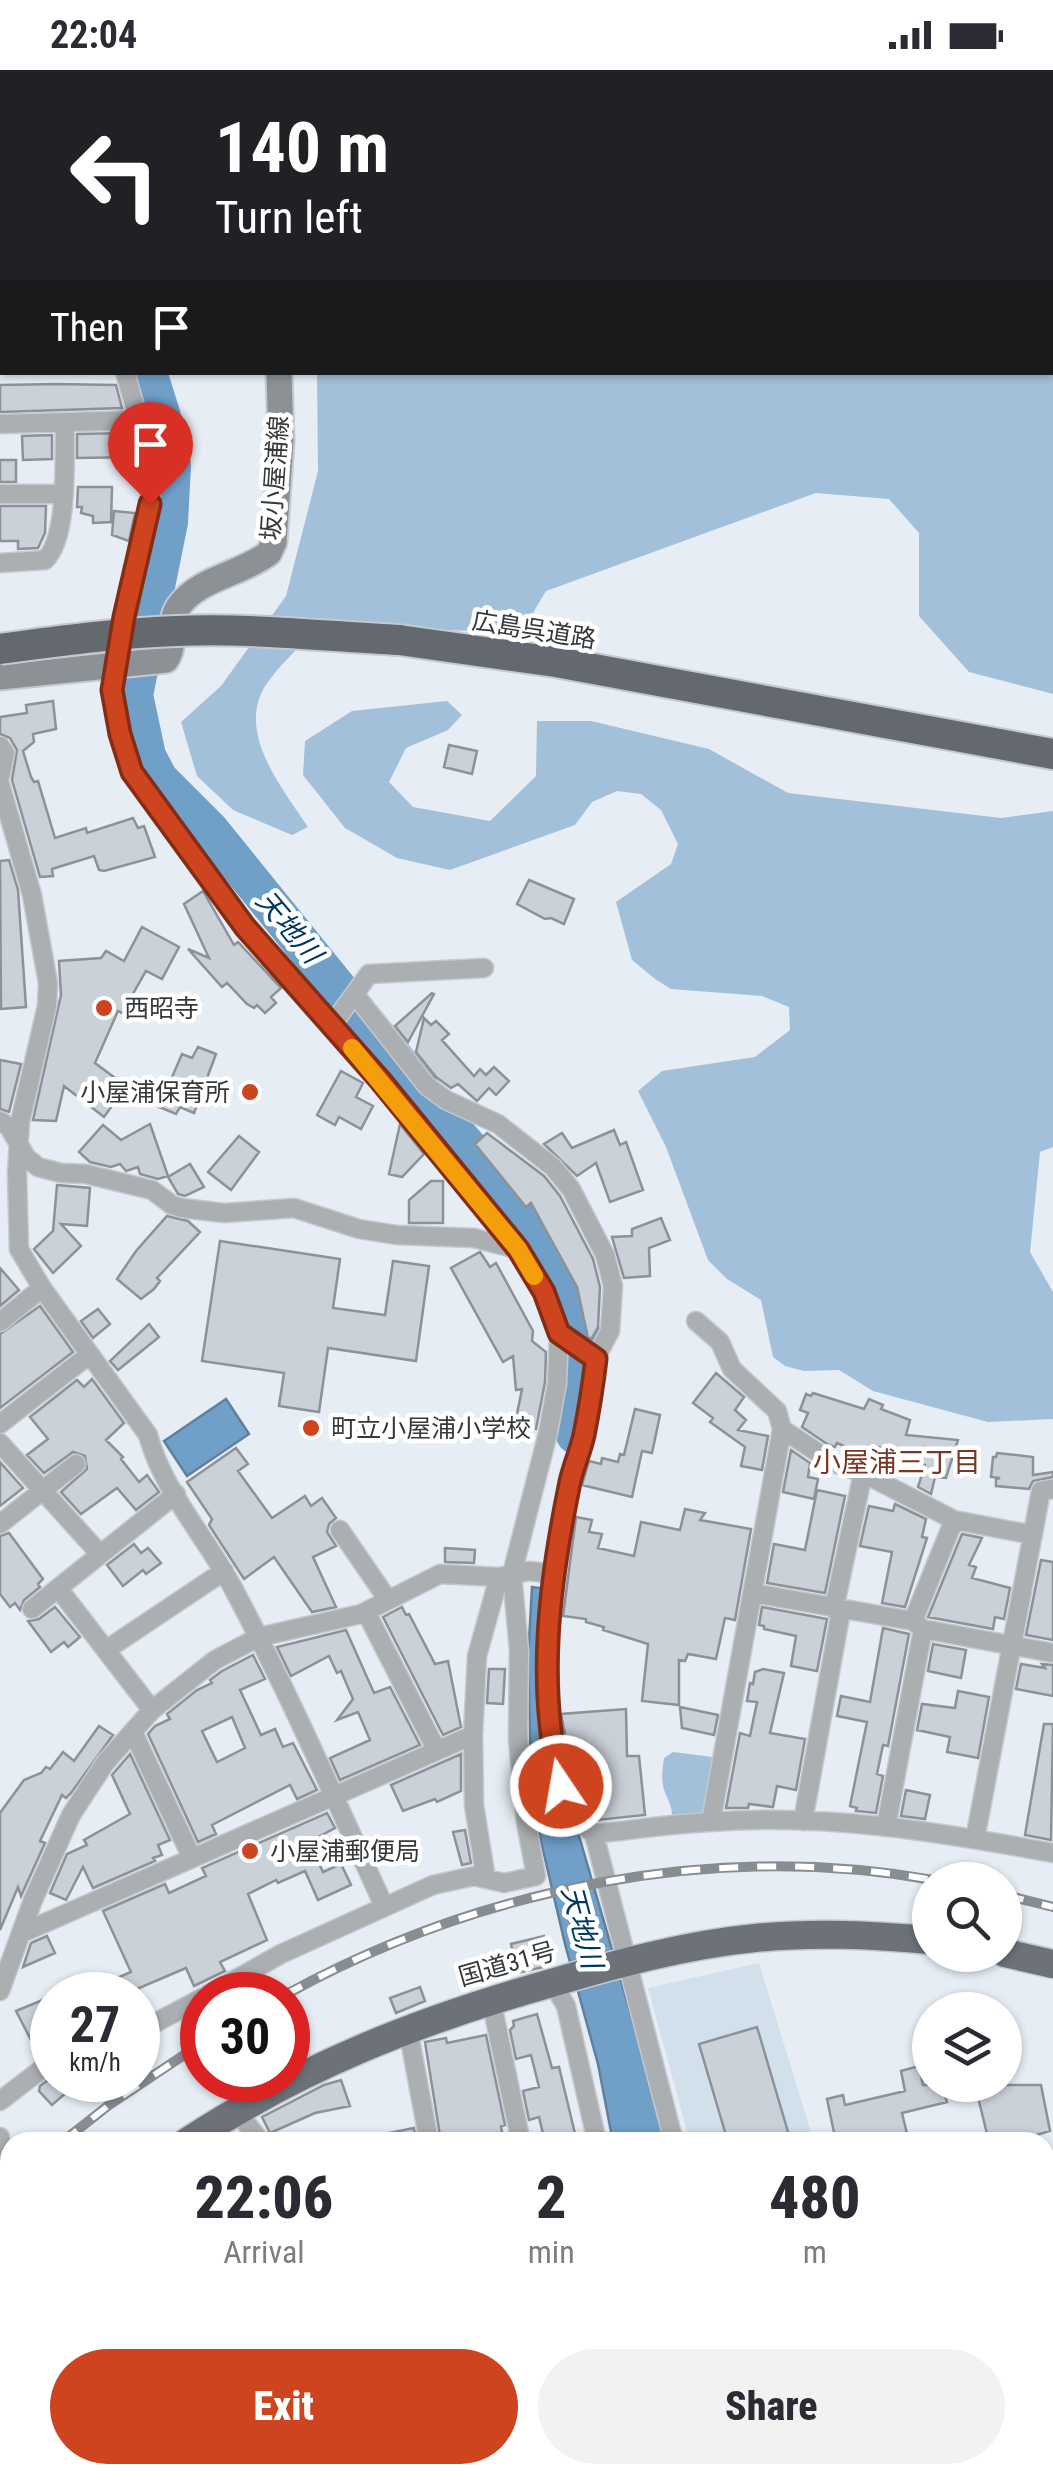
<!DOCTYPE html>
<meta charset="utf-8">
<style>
:root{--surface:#fff;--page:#f2f2f3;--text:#2b2b33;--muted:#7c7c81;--accent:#cd441f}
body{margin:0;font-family:"Roboto Condensed","Noto Sans JP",sans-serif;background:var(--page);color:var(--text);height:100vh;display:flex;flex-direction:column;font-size:38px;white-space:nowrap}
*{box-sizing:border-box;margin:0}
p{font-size:32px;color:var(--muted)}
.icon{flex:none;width:55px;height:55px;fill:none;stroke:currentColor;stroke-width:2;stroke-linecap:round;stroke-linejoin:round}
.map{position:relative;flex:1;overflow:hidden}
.details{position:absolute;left:0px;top:2062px;width:1055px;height:352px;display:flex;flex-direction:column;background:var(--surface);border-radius:30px 30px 0 0;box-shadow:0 2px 8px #0004}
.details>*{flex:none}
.hud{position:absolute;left:0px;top:0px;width:1055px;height:305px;box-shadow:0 2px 8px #0004;background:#202124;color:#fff;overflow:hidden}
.controls{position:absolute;left:912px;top:1792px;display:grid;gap:20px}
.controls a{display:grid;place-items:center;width:110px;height:110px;border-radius:50%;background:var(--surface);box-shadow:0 2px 8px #0004;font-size:50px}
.speed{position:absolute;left:30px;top:1902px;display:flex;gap:20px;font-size:50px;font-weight:700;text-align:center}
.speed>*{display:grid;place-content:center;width:130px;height:130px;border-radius:50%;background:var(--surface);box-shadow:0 2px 8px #0004;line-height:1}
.speed small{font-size:25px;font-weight:400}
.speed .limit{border:15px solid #d22;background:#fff;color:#111}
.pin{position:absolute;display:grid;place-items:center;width:85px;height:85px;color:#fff;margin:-102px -42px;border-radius:50% 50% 50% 0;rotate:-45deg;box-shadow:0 0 10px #0007}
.pin .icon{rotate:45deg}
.me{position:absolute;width:110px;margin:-55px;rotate:348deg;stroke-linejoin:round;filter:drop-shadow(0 0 8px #0008)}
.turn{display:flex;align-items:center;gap:35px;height:210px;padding:0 50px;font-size:45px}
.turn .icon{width:130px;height:130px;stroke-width:2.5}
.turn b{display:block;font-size:70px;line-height:85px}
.then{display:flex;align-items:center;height:95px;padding:0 50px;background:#0003;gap:20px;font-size:38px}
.eta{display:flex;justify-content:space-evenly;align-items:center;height:170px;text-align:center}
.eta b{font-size:60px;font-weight:800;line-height:70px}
.cta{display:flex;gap:20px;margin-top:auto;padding:20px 50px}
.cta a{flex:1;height:115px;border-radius:60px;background:var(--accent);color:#fff;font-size:40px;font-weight:800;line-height:115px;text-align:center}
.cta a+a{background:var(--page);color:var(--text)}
.status{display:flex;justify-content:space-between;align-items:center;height:70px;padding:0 50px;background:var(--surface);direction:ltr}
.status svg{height:28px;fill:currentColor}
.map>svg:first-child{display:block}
</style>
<div class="status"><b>22:04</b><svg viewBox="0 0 49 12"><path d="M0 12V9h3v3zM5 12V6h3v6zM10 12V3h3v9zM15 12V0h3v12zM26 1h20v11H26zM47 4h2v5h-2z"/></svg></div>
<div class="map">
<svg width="1053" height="2414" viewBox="0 0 1053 2414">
<rect width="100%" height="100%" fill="#e6edf4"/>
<!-- built -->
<path fill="#d2e0ec" d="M759,1893L814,2072H690L648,1918Z"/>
<!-- green -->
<path fill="#a2c0da" d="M310,0H1053V624L969,602L919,546V463L889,429L816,423L546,521L521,563L320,555C304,573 285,589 271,608C231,656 280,715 308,757L292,765L233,740L197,706L181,652L221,616L286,526L318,401L317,303L1052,302V2Z
M447,631L462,645L448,660L406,678L389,712L413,737L490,751L536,706L537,651H591L709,679L788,723L1001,748L1053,741V1077L1040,1082L1030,1182L1053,1222V1349L988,1352L873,1321L839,1300L804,1301L785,1296L773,1287L761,1230L727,1209L708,1190L666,1077L638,1021L662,1001L755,987L790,960L789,937L762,926L671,919L655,909L632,890L616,832L671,794L678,774L661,740L641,724L617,721L592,732L575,755L450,800L397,788L345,758L303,705L305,671L352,641Z
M673,1682L721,1688L710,1745L672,1748C673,1733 665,1728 663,1715C661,1706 663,1696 664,1688Z"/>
<!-- water -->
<path fill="#709fc8" stroke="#5f809e" stroke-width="2.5" d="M226,1329L249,1364L187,1406L164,1371Z
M532,1517L555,1520L552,1637L561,1704L668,2072H613L598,1994L565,1874L532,1733L528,1590Z
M1053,2241V2414H517L568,2405H1045V2243Z
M0,2384H10V2405H246L249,2414H0Z"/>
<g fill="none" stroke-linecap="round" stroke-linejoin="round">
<!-- river -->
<path stroke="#709fc8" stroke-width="38" d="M20,0L22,2
M120,2L124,0
M148,302L162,347L172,395L169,452L134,625L147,686L159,709L210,760L449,1055L518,1134L567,1205L581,1261L582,1329L575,1365"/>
</g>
<!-- building -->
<path fill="#cad1d8" stroke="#8b9298" stroke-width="2.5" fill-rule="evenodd" d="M56,314L116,315L122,338L0,342V315Z
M130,363L136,387L77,388V364Z
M52,365V389L23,390L22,366Z
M0,390H16V412H0Z
M78,417H112L111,452L93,453V446L81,443L82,437H77Z
M0,436H46L45,463L38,478L18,479V471H0Z
M114,441L135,443L129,471L112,465Z
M53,631L56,659L33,664L34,672L23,681L31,707L34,712L38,711L55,768L86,758L87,763L133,748L138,758L144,756L155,787L104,801L99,800L94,786L52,799L53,806L40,807L12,710L17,680L10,668L0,664V647L27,643L26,635Z
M449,675L477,681L472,704L444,697Z
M9,790L18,820L26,937L1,939L0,791Z
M529,810L574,829L564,854L551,848L545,849L517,834Z
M203,821L234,875L238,872L281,918L271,927L276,933L265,943L257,935L254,938L247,934L227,913L222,917L188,879L209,888L184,834Z
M142,857L179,877L162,909L146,901L122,943L118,941L95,993L126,1016L104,1047L64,1016L56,1051L33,1050L61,925L59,891L101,888L106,881L124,891Z
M432,923L434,924L408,972L395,956Z
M424,948L431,955L436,951L449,964L442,970L474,1006L480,999L486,1005L494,997L509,1011L496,1025L489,1018L477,1031L458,1014L451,1018L436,1007L416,982Z
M198,977L216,984L194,1043L180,1037L176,1044L159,1037L182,984L192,988Z
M0,990L21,994L9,1042L0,1039Z
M341,1001L363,1013L356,1027L373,1036L361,1059L339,1047L335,1055L317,1045Z
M150,1054L168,1106L158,1109L140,1104L138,1097L126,1101L120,1094L111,1097L90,1092L79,1082L103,1055L121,1070Z
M400,1054L424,1084L402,1107L389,1104Z
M614,1060L620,1075L626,1072L643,1120L610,1132L596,1093L577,1106L544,1074L562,1063L572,1078Z
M487,1063L544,1106L560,1126L593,1189L600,1217L598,1257L592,1268H588L577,1217L531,1133L526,1137L475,1074Z
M239,1066L259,1082L231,1120L208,1102Z
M190,1094L204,1117L185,1126L178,1124L168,1107Z
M431,1111H443V1153H409V1130Z
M57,1115L90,1118L87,1156L61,1154L81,1176L53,1203L34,1179L53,1161Z
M167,1146L188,1151L200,1162L157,1208L160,1211L154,1219L141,1229L117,1209L136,1181Z
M661,1148L670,1170L649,1178L650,1206L624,1208L612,1167L632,1166V1159Z
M220,1171L340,1189L333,1238L385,1245L393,1191L429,1196L416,1291L328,1278L319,1342L279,1336L284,1303L202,1291Z
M480,1182L490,1197L496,1193L533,1261L532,1271L546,1282L545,1312L536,1359L521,1356L523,1345L517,1344L522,1319L516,1320L513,1286L503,1292L451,1198Z
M0,1198L19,1220L0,1236Z
M40,1236L73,1282L0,1338V1264Z
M98,1239L110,1254L93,1268L81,1251Z
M149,1254L159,1267L118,1300L110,1291Z
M716,1303L744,1327L735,1340L746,1350L738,1360L768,1366L762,1400L741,1396L745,1377L710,1352L713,1348L693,1333Z
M92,1309L124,1353L106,1370L123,1387L121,1389L139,1412L147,1405L159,1422L136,1440L117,1418L81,1444L61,1422L87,1399L85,1386L73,1382L44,1403L27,1385L48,1369L30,1347L77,1310L84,1317Z
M813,1323L864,1339L869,1329L883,1335L881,1339L910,1350L906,1365L958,1370L946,1408L935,1407L931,1424L918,1417L925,1395L879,1377L873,1389L837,1373L835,1377L827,1374L802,1357L808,1343L800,1340L806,1324L811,1326Z
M635,1339L660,1345L652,1383L642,1381L632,1427L582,1415L589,1391L601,1394L602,1388L618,1392L620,1384L624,1385Z
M236,1378L248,1394L238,1401L272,1448L305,1426L311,1436L322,1428L336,1448L329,1454L327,1462L336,1476L313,1487L336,1537L312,1542L274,1487L244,1509L209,1455L212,1449L187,1412Z
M791,1380L810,1393L808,1407L818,1409L814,1429L783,1422Z
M997,1383L1033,1387V1405L1053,1402V1407L1033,1411L1029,1419L996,1416V1409L1000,1408L991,1407L993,1387H996Z
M0,1392L23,1418L0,1436Z
M817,1420L845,1426L825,1523L767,1513L774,1474L805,1480Z
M895,1434L926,1449L922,1467L927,1468L905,1537L882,1533L892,1482L860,1476L869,1436L893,1441Z
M685,1439L705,1443L700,1450L751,1459L735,1550L725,1548L716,1589L688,1584L685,1591L679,1590V1635L642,1631L648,1574L603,1560L604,1557L586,1552V1549L563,1546L576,1447L592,1450L589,1462L602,1464L598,1478L634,1486L641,1452L680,1460Z
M9,1463L43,1509L38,1514L40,1517L24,1530L20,1540L15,1533L10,1537L0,1524V1466Z
M962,1464L982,1468L969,1495L976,1497L972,1508L1010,1518L1004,1549L995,1547L993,1559L928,1547Z
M134,1474L141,1483L148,1478L161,1493L146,1504L143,1500L123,1516L107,1495Z
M445,1478L475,1480L474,1493L445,1492Z
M1041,1490L1053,1492V1570L1026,1565Z
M55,1537L80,1567L68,1577L64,1572L51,1582L28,1551L39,1549Z
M402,1537L406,1545L409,1544L435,1594L448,1591L461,1657L443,1665L383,1547Z
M762,1537L827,1549L817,1601L791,1596L796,1566L764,1559V1556L759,1555Z
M883,1558L909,1564L888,1676L883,1675L877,1704L883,1706L876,1743L856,1741L857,1738L850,1736L867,1652L837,1646L841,1626L870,1632Z
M346,1560L374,1623L390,1617L420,1675L340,1710L330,1688L370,1670L358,1642L337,1650L353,1629L341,1601L337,1603L329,1586L291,1606L277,1577Z
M933,1574L966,1580L961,1608L928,1601Z
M253,1585L265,1609L240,1620L261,1665L275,1659L283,1677L293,1673L317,1720L297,1729L290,1715L212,1755L216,1764L198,1772L148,1664L155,1656L170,1649L167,1644L197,1620L212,1613L210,1610L222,1601ZM232,1647L245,1678L217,1692L202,1661Z
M1021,1594L1045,1598L1042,1594L1053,1595V1626L1016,1619Z
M489,1599H505L503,1634L487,1633Z
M763,1599L784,1603L770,1663L805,1669L796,1720L777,1716L773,1737L749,1734L748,1738H726L740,1663L750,1666L757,1632L747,1631L750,1613L753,1614L755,1602Z
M958,1621L989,1627L978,1688L947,1682L950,1667L917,1660L922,1634L955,1638Z
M680,1637L718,1645L714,1665L682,1658Z
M626,1639L627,1686H639L645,1745L597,1750L579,1734L561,1644Z
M1044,1654H1053L1051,1770L1025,1765Z
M99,1656L113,1665L71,1723L66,1728L62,1725L40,1771L45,1773L21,1826L18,1817L0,1860V1743L24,1710L41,1703L46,1697L50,1699L63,1682L74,1691Z
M130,1684L170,1770L158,1775L162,1785L153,1788L155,1791L93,1818L83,1797L66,1830L50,1823L67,1784L87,1775L84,1770L130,1744L112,1705Z
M461,1684V1721L437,1732L435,1729L403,1741L391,1715Z
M906,1720L930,1725L925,1749L901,1746Z
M327,1743L335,1758L309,1772L323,1802L341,1794L351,1815L318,1830L305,1801L278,1813L276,1810L248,1824L267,1870L220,1892L225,1901L194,1916L186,1898L123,1925H77L131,1902L103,1841L165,1814L169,1823L206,1806L202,1798Z
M465,1760L471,1793L462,1795L453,1762Z
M47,1866L55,1883L23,1897L31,1873Z
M544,1866L552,1895L517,1903L511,1874Z
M420,1917L425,1931L396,1943L390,1928Z
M52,1926V1962L32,1972L16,1941Z
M537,1944L552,1998L559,1997L577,2072H545L539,2047L529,2050L523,2021L539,2017L531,1985L516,1989L510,1960L514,1956L513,1951Z
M757,1957L791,2072H728L699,1974Z
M486,1965L505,2055L501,2056L503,2069L441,2072L425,1972L446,1968L447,1973Z
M919,1996L923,2015H942L947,2032L902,2043L909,2072H836L827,2029L843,2025L845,2035L905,2021L901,2001Z
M48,2010H68L67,2022L52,2035L39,2021L40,2016Z
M341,2010L350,2036L315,2043L270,2063L262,2047L324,2015Z
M975,2015H1041L1050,2061L1013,2072H989Z
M414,2058L416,2072H380L379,2065Z"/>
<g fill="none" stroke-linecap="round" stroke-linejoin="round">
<defs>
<path id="minor" d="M207,0L208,2
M145,2L149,0
M0,4L2,7
M0,180H2
M0,281H2
M125,302L151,392L150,434L124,547L112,621L120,664L132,701L245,857L380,1010L518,1179L544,1222L559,1263L595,1289
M0,354L141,350
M0,424H64
M0,493L45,490C69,467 64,388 65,355
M0,676L5,683L0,707
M0,714L32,825L48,913L47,936L20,1052L17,1103L19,1179L42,1218L148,1365C163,1421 206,1467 233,1518C288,1621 335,1729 384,1836
M356,926L427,1016L446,1030L498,1054L553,1097L571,1119L605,1185L613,1216L610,1261L595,1289L583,1366L569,1413L554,1504L547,1583L548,1645L568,1741L594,1764L674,2072
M332,955L369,904L484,898
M0,1051L9,1057L26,1087L38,1097L61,1103L86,1104L152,1120L172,1135L182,1138L224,1143L294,1138L359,1159L397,1165L474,1168L517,1179
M696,1251L720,1272L732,1299L777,1341L782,1359L711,1751
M0,1252L42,1218
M0,1354L89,1285
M782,1359L832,1392L863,1403L954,1450L913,1551
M0,1373L99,1483
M954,1450L1033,1465
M0,1454L76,1394
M340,1460L388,1530
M58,1518L152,1640
M753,1523L913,1551L923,1559L1053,1583
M32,1539L176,1424
M834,1539L863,1403
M366,1542L437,1681
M106,1580L224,1501
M133,1662L192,1788
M803,1751L841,1541
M886,1757L923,1559
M594,1764C632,1760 670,1754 709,1752C824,1743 940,1762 1053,1783
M975,1769L1041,1421L1053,1419
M486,1809L474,1735L473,1665L477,1586L499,1507
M22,1863L473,1665
M552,1912L566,1936L597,2072
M0,1921L33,1830L71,1745L105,1693L152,1640L215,1590L259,1567L361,1544L440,1504L499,1507L529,1501L554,1504
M208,1925L281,1884L433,1815L474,1806L504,1813L536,1806L526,1752L518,1670L519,1580L512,1504L548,1363L557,1313L559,1263
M491,1930L521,2072
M408,1959L429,2072
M138,1962L202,1928
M0,2031L52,1991
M236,2040L261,2072
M0,2067V2088
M0,2185L10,2177
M1045,2226L1053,2223"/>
<path id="secondary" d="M257,0V2
M0,607L166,590C177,574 167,553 179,536C199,508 242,504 269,483L274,472L281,372L279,302"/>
<path id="trunk" d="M1005,1883L1053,1894
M187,2072C301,1997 417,1951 548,1914C616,1894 684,1875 755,1868C814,1862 872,1865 930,1870
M0,2226L10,2216"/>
<path id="motorway" d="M399,570L556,592L1053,684"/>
</defs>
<!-- minor casing -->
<use href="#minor" stroke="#c3c9cf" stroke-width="21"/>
<!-- secondary casing -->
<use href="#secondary" stroke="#c3c9cf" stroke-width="29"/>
<!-- trunk casing -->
<use href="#trunk" stroke="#c3c9cf" stroke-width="31"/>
<!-- motorway casing -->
<use href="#motorway" stroke="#c3c9cf" stroke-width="34"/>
<!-- minor -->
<use href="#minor" stroke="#acafb2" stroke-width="18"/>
<!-- secondary -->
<use href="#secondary" stroke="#8c9195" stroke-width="25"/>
<!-- trunk -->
<use href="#trunk" stroke="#6c7278" stroke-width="28"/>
<!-- motorway -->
<use href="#motorway" stroke="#63696f" stroke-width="30"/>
<defs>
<path id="rail" d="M1005,1825L1053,1837
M285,1925C479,1818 714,1771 933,1810
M62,2072L109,2035L202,1973
M0,2147L10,2137"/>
</defs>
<!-- rail casing -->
<use href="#rail" stroke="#888d91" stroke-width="10"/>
<!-- rail -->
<use href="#rail" stroke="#fff" stroke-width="6" stroke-dasharray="19" stroke-linecap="butt"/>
<defs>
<path id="motorway-bridge" d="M0,579C58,571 117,563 176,561C250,558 325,566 399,570"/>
</defs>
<!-- motorway-bridge casing -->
<use href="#motorway-bridge" stroke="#c3c9cf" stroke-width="34" stroke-linecap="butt"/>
<!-- motorway-bridge -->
<use href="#motorway-bridge" stroke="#63696f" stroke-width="30"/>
</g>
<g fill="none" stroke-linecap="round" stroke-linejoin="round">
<defs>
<path id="route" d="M150,434L124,547L112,620L120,664L132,702L245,857L380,1010L518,1179L544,1222L559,1263L596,1289C593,1314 589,1340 584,1365C580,1383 572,1399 569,1417C549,1515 536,1618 561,1716"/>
</defs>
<!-- route casing -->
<use href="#route" stroke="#852c14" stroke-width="25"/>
<!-- route -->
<use href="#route" stroke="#cd441f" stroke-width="18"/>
<!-- slow -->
<path stroke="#f59e0b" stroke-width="18" d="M352,978L518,1179L534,1206"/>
</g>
<!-- markers -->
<g fill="#cd441f" stroke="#fff" stroke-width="4">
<circle cx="104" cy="938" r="10"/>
<circle cx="250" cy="1022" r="10"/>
<circle cx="311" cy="1358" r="10"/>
<circle cx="250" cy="1781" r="10"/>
</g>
<g text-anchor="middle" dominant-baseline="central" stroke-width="9" stroke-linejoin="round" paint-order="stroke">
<!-- street labels -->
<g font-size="25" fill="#36393b" stroke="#fff">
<text transform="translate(275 408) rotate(-86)">坂小屋浦線</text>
<text transform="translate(534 560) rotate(9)">広島呉道路</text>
<text transform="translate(507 1894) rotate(-16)">国道31号</text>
</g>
<!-- poi labels -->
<g font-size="25" fill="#36393b" stroke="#fff" text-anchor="start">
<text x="124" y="938">西昭寺</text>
<text x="230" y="1022" text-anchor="end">小屋浦保育所</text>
<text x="331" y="1358">町立小屋浦小学校</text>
<text x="270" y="1781">小屋浦郵便局</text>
</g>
<!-- water labels -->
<g font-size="28" font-style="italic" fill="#003960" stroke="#fff">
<text transform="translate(289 857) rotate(50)">天地川</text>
<text transform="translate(582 1857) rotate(75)">天地川</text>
</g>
<!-- neighbourhood labels -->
<g font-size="28" fill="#7b3725" stroke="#fff">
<text x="897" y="1392">小屋浦三丁目</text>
</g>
</g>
</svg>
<div class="controls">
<a><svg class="icon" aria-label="search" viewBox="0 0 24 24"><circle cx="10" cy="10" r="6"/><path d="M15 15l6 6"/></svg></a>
<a><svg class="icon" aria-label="layers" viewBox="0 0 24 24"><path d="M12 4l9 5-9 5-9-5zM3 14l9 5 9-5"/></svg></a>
</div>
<div class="speed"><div>27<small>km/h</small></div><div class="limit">30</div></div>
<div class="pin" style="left:150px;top:434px;background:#d93025"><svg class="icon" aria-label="arrive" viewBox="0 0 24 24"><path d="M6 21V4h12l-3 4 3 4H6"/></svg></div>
<svg class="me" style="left:561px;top:1716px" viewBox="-20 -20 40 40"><circle r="17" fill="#cd441f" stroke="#fff" stroke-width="3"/><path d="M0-11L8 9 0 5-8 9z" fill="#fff"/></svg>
<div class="hud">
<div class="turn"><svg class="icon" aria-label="left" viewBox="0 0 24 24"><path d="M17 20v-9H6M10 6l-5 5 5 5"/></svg><div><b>140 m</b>Turn left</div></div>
<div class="then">Then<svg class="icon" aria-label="arrive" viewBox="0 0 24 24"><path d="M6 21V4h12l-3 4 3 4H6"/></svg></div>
</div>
<section class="details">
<div class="eta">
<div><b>22:06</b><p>Arrival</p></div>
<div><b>2</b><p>min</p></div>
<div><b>480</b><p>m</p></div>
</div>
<div class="cta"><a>Exit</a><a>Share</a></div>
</section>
</div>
